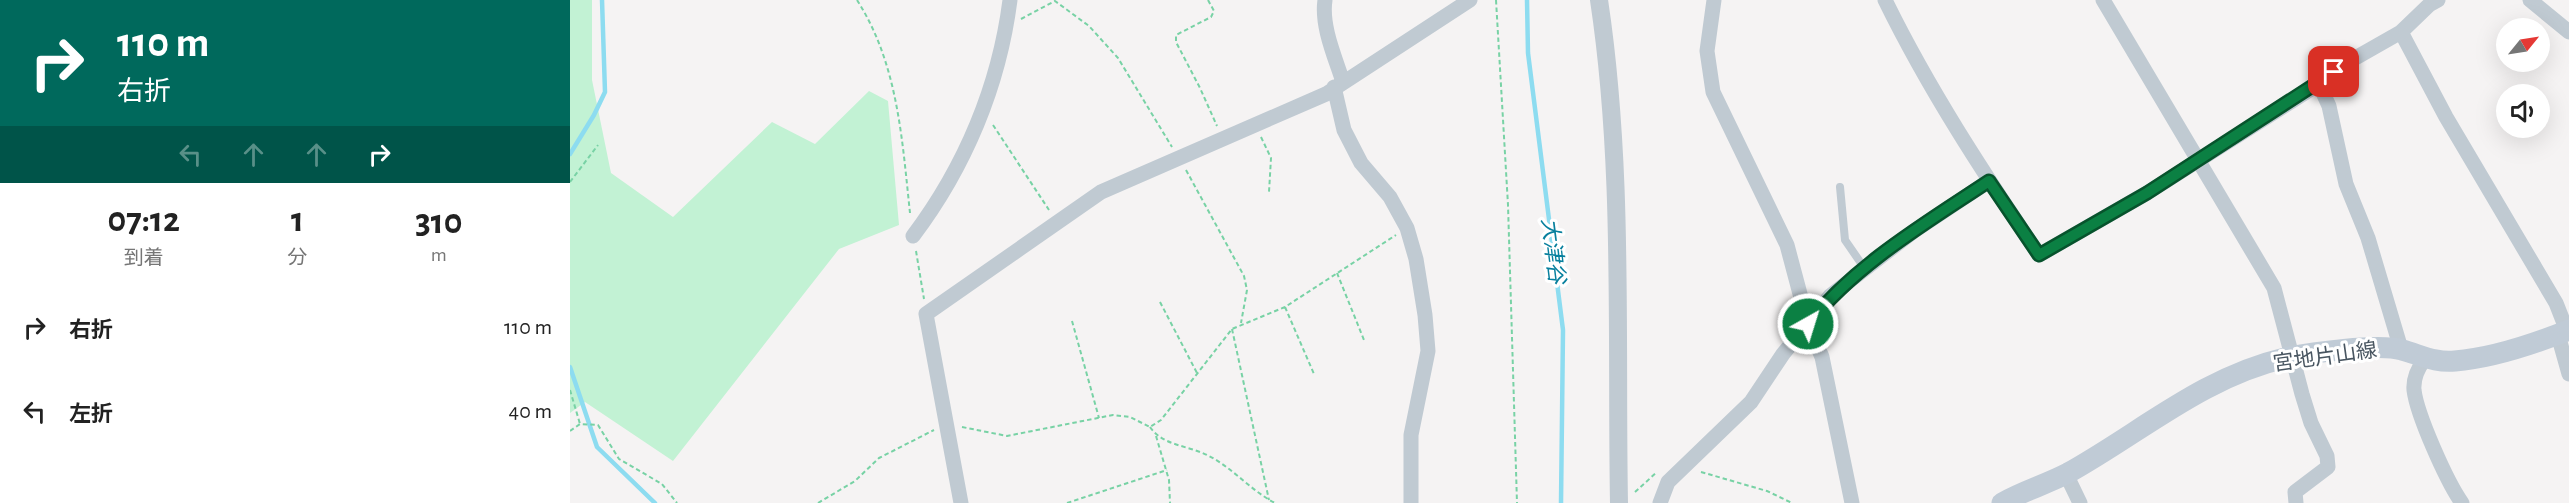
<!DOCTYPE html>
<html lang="ja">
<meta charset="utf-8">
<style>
:root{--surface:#fff;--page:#f6f6f6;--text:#222;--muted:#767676}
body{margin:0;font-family:"Alegreya Sans","Noto Sans JP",sans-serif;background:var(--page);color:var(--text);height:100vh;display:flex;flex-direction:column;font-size:22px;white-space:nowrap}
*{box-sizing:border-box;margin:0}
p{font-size:20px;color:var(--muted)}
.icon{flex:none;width:33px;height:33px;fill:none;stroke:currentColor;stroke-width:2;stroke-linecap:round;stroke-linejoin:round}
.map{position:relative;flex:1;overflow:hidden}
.details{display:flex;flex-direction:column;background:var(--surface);width:570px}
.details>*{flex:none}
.top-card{background:#00695c;color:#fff;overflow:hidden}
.needle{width:39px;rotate:60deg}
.controls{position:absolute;left:1926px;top:18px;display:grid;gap:12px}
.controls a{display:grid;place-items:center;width:54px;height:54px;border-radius:50%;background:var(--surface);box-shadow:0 6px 24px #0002;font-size:30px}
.pin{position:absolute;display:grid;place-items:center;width:51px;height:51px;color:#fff;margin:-26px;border-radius:12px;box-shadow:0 3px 9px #0006}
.me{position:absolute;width:66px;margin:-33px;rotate:39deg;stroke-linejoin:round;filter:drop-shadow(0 0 4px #0008)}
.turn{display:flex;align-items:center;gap:21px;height:126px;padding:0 18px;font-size:27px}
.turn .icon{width:78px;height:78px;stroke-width:2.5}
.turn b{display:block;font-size:42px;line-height:51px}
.lanes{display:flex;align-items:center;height:57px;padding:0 18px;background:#0003;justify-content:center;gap:30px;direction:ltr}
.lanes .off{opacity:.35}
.eta{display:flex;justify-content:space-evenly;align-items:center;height:102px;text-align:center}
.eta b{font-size:36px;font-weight:700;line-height:42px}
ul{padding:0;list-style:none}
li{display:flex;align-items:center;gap:18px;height:84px;padding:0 18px}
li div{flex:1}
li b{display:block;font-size:22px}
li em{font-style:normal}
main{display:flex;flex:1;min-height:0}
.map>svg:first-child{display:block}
</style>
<main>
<section class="details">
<div class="top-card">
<div class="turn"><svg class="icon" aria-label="right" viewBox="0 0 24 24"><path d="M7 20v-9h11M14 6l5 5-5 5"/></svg><div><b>110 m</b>右折</div></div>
<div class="lanes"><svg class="icon off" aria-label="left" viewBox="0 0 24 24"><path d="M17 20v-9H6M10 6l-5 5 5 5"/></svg><svg class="icon off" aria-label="ahead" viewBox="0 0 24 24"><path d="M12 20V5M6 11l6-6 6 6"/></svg><svg class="icon off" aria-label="ahead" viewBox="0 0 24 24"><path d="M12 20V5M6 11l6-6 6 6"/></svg><svg class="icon" aria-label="right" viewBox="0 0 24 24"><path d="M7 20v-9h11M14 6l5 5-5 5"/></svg></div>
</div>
<div class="eta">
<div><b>07:12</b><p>到着</p></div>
<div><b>1</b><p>分</p></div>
<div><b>310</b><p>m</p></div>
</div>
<ul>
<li><svg class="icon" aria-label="right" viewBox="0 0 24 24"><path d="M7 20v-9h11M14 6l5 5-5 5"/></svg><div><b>右折</b></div><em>110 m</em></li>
<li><svg class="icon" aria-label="left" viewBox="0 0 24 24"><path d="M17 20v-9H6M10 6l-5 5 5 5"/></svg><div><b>左折</b></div><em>40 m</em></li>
</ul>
</section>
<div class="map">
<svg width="1999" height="503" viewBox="0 0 1999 503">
<rect width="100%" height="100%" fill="#f5f3f3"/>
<!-- green -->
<path fill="#c2f2d4" d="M0,0H22V80L41,173L103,217L202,122L245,144L299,91L318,101L329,225L269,249L103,461L15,402L0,413Z"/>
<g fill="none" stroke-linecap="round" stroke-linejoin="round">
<!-- stream -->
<path stroke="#8ddcf0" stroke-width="4.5" d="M957,0L958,53L993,330L991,503
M0,154L24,115L35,92L32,0
M0,367L27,447L85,503"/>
<!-- path -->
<path stroke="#78d2a5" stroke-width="2" stroke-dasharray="4.5 3" stroke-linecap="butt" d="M287,0C328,64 332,139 340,213
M638,0L644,11L641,17L606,35V42L630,88L647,126
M926,0L938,205L947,503
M451,19L485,1L519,26L548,58L602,147
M423,125L479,210
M691,137L701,158L699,192
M616,170L674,276L677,290L671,323
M0,182L28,145
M346,251L354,299
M767,273L794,340
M590,302L627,373
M715,307L744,374
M502,321L529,418
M662,329L699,500
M0,390L10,424
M392,427L437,436L543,415L560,417L580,427L591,420L662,329L715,307L826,235
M580,427C593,446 617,445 637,455C662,467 680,490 705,503
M0,431L10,424L28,425L49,459L92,484L107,503
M586,436L599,480L600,503
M1131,472L1197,491L1222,503
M1065,492L1087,472
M248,503L285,481L309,458L364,430
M497,503L597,470"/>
<!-- service -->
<path stroke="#c0cad2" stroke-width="8" d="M1270,187L1275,240L1295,269"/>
<!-- minor -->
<path stroke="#c0cad2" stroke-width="15" d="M755,0C751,26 765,57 773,82
M1144,0L1137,51L1143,92L1217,245L1238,324L1252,357L1282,503
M1315,0C1359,90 1413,172 1469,255L1577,193L1749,84L1780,61L1831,32L1859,5L1868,0
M1533,0L1704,288L1732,394L1741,423L1757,456L1758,467L1725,492L1726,503
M1960,0L1999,32
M1831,32L1876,117L1986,303L1997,331
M1749,84L1759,106L1776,184L1798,238L1831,349
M764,87L774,130L791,163L820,197L837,228L846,259L855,315L858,351L841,435V503
M343,236C395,167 429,86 440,0
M1988,335L1999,374
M1855,359C1848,368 1843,378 1844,390C1847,415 1877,482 1892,503
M1496,474L1510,503
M391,503L356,314L531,192L756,94L900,0
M1090,503L1098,482L1181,402L1213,354L1260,296L1344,231L1419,181"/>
<!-- tertiary -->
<path stroke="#c0cad2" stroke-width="18" d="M1029,0C1054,166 1046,335 1049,503"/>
<!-- secondary -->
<path stroke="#c0cbd6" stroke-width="21" d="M1432,503C1453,491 1477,484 1498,473C1570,433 1633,377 1715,358C1739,353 1809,343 1832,350C1851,355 1865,363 1885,361C1923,358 1964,344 1999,330"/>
</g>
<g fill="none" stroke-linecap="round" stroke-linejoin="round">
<defs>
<path id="route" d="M1238,324C1286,264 1356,223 1419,181L1469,255L1577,193L1764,72"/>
</defs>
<!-- route casing -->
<use href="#route" stroke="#07532c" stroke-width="15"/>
<!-- route -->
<use href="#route" stroke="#0b8043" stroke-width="10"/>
</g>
<g text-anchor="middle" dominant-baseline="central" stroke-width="6" stroke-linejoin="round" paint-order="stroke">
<!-- street labels -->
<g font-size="21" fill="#495661" stroke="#fff">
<text transform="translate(1755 357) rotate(-8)">宮地片山線</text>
</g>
<!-- water labels -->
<g font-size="22" font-style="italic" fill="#08809e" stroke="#fff">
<text transform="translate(983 251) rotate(83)">大津谷</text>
</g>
</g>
</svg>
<div class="controls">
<a><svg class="needle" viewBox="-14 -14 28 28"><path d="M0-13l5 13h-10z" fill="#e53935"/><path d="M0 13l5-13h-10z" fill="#767676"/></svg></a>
<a><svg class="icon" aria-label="sound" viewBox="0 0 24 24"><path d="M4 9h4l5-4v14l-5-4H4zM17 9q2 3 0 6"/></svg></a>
</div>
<div class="pin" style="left:1764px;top:72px;background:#d93025"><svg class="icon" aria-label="arrive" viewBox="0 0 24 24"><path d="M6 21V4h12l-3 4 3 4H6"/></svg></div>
<svg class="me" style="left:1238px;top:324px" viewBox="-20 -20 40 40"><circle r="17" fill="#0b8043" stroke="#fff" stroke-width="3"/><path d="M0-11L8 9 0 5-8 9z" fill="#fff"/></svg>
</div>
</main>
